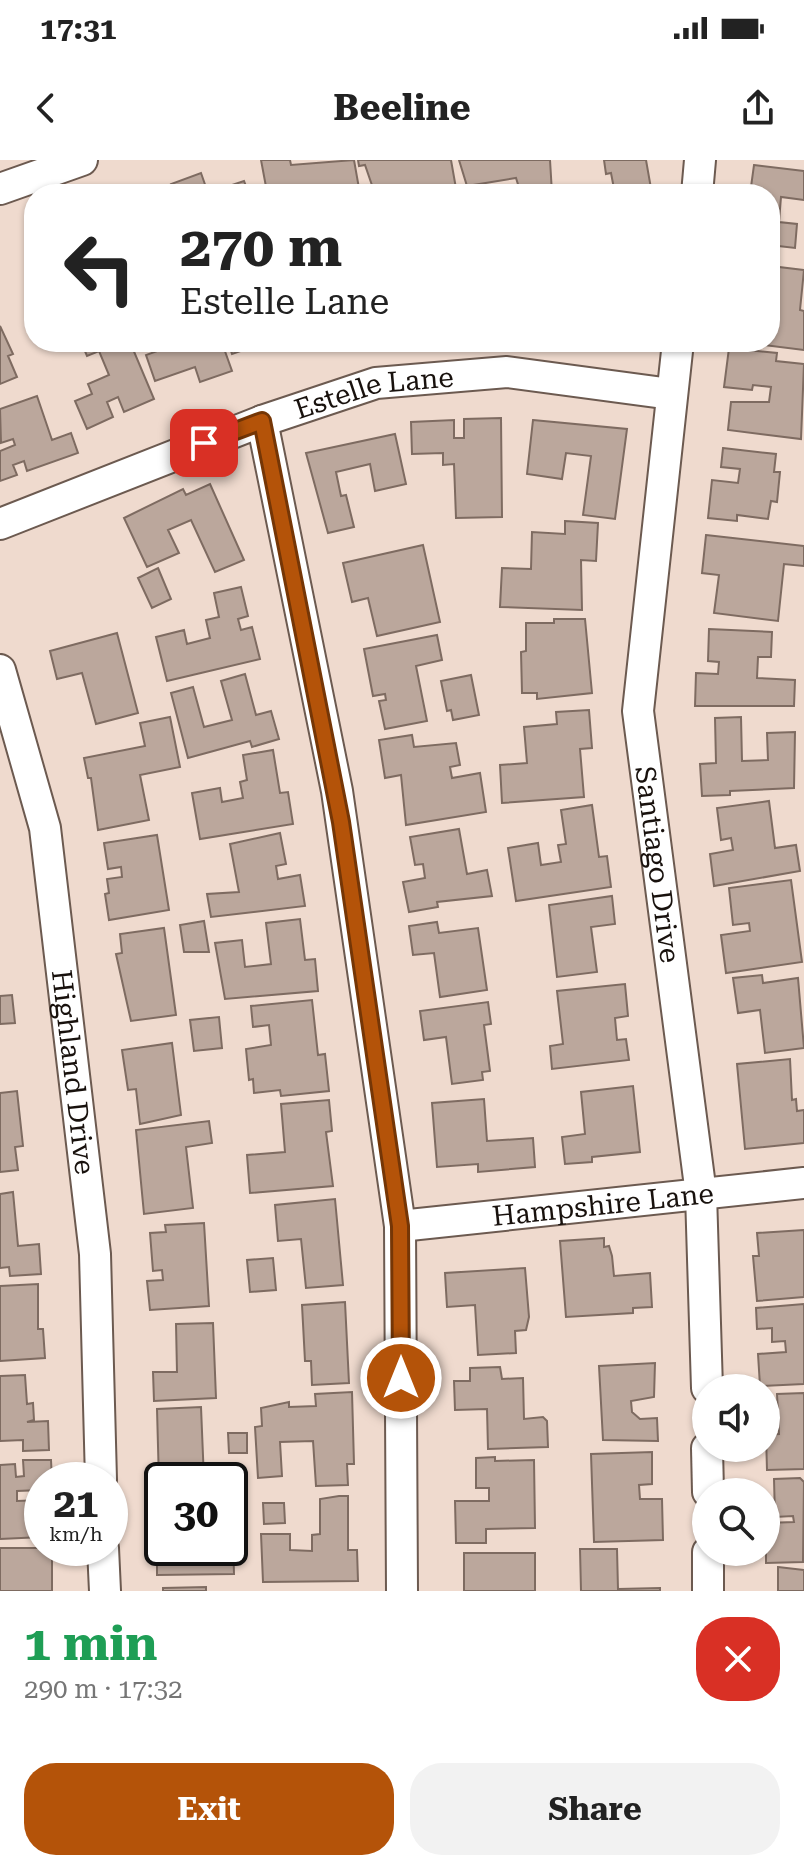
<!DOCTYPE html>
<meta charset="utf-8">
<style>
:root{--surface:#fff;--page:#f2f2f2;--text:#222;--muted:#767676;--accent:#b45309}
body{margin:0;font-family:"Roboto Serif",serif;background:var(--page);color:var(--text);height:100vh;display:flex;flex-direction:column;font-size:30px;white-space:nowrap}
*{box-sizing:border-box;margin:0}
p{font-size:26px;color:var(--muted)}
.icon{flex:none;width:44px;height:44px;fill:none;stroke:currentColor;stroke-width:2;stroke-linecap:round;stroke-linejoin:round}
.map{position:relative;height:1431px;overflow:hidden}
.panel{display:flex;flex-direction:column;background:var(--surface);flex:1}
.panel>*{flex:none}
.guide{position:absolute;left:24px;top:24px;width:756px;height:168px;border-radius:32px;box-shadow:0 2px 6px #0004;background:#fff;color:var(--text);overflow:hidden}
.fabs{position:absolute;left:692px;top:1214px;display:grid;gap:16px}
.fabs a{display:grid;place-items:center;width:88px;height:88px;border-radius:50%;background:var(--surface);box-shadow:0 2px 6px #0004;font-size:40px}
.speed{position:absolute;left:24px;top:1302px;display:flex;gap:16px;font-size:40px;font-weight:700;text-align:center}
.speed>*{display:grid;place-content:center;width:104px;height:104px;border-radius:50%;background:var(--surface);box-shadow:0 2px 6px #0004;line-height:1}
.speed small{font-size:20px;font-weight:400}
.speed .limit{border:4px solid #111;border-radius:12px;background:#fff;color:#111}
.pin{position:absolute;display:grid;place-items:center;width:68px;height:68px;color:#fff;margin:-34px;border-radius:16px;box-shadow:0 4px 12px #0006}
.me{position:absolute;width:88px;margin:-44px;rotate:0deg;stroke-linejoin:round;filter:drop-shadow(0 0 6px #0008)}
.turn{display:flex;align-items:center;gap:28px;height:168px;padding:0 24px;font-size:36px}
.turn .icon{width:104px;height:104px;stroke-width:2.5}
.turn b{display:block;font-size:56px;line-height:68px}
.round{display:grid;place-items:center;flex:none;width:84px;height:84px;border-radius:32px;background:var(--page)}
.overview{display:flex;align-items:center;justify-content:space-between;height:136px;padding:0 24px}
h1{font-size:48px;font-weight:700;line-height:60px;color:#1e9e55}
.action{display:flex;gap:16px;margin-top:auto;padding:16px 24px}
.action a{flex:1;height:92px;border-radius:32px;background:var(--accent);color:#fff;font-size:32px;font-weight:700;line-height:92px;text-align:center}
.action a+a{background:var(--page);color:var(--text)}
.status{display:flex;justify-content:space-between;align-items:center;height:56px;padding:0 40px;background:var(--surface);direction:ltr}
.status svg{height:22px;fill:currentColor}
header{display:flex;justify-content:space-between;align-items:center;height:104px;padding:0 24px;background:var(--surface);font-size:36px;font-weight:700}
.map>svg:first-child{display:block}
</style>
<div class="status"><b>17:31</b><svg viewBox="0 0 49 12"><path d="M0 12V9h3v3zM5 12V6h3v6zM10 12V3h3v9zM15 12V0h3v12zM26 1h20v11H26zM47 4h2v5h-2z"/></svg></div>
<header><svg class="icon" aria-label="back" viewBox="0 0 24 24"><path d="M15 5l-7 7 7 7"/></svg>Beeline<svg class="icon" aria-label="share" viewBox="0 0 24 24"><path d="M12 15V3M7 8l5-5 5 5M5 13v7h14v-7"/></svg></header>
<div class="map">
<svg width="804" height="1431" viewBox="0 0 804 1431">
<rect width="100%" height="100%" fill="#efdace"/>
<!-- building -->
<path fill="#bba79c" stroke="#7e6b61" stroke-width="2" d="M261,0H290L291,5L354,0L360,34L267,32Z
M358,0H451L457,34H375L365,5L359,6Z
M459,0H550L552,33L521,34L516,18L467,26Z
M604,0H646L652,34H615L611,13L606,14Z
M754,5L804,11V40L781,37L779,62L797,64L795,88L770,85V34H750Z
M201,13L208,33L244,21L249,34H174L171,24Z
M770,97L771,106L804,110L800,150L804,151V190L741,182H770Z
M0,166L13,194L8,196L17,217L0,224Z
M81,182H130L154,239L124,252L118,237L107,242L113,257L87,269L75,241L92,234L88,224L109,215L99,191L87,196Z
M182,182L222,183L232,211L200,222L195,207L155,221L146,195Z
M228,182H260L261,184L232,194Z
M275,182H302L278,190Z
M729,188L777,193L776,201L804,204L801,279L728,270L731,242H769L771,227L753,225L752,230L724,227Z
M37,236L52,280L71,273L78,293L27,311L24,301L13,305L17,315L0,321V291L15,285L13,279L1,283L0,249Z
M501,258L502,357L456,358L454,304L443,305V293L412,294L411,262L454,260V278H464V259Z
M533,260L627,269L615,359L583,355L591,296L566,293L562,319L527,314Z
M395,274L406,324L375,331L370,304L336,312L341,336L346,335L354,367L328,373L306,293Z
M723,288L776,294L774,312H780L777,342L771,341L768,359L737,355V361L708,358L712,320L738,323L740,309L721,307Z
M210,324L244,400L215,412L191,360L168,370L179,393L147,407L124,358L183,329L186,335Z
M565,361L598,363L596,401L581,400L582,450L500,447L502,408L531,409L532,372L565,374Z
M706,375L804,386V406L784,404L778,461L714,453L719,415L702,413Z
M423,385L440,462L377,476L368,438L352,442L343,403Z
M158,408L171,439L152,448L138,418Z
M241,427L248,456L238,459L241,470L252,467L260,499L167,521L156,477L184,470L187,484L210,478L206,460L219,457L214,433Z
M554,459H585L592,533L537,539V533H522L521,492L526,491V463H554Z
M709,469L772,472L771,497H758L757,518L795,520L794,546H695L696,513L718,514L719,502L708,501Z
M117,473L138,553L96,564L82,513L57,519L50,491Z
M437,475L442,500L416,506L427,561L385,569L379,541L386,540L385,534L373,536L364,489Z
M245,514L256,555L271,551L279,579L252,587L250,581L188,598L171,533L193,527L204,567L232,560L221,521Z
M471,515L479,555L453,560L451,550L447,551L441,521Z
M589,550L592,588L580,589L584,637L502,643L500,605L527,603L524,567L557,564L556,552Z
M170,557L180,607L140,615L149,660L98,670L91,618H88L84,598L145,586L140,563Z
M741,557L742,601L768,600L767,573L795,572L794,628L730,631V635L702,636L700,604L716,603L715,558Z
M412,575L414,587L456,583L460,605L450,607L452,618L480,613L486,652L406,665L401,615L385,618L379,580Z
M273,590L280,633L288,632L293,664L200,679L192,633L220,628L222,642L243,638L240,622L247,620L243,595Z
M769,641L775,688L796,685L800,711L714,726L710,694L733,690L731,678L721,680L717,648Z
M592,645L599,697L607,696L611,727L516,741L508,688L538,683L541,705L561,702L558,685L566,684L561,650Z
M459,669L467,714L487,710L492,736L437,742L438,747L409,752L403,722L425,718L423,704L415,705L410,677Z
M280,673L286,704L276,706L278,719L300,715L305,746L211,757L207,734L239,732L230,684Z
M157,675L169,750L109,760L105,734L109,733L107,719L122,717L121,707L108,709L104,683Z
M791,720L802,802L726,813L721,775L750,771L749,763L733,765L729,728Z
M612,736L615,764L591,767L597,812L557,817L549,745Z
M300,759L305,800L315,799L318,831L225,839L215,783L242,780L245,807L271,804L266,763Z
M204,761L209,792H184L180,765Z
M437,762L439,773L478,768L487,830L440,837L434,793L413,795L409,766Z
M164,768L176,855L131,861L116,794L122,793L120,774Z
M762,815L763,823L798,818L804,888L765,893L760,850L738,853L733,818Z
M625,824L628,856L615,858L617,880L626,879L629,900L552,909L550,886L563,884L557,831Z
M12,835L15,863L0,864V836Z
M312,840L318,895L325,894L329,931L281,936L280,930L254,933L253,919L249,920L246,889L271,885L269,865L253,867L251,846Z
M488,842L491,864L484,865L490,911L482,912L483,920L452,924L446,877L424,880L420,851Z
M219,857L222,888L194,891L190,860Z
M172,883L181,955L140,964L136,929L128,930L122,890Z
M790,899L792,940L796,939L797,951L804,950V983L745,989L737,904Z
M633,926L640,992L592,997V1002L565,1004L562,977L585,974L581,932Z
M17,931L23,986L15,987L18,1010L0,1012V933Z
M484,939L487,981L533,978L535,1007L478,1012V1004L437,1007L432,943Z
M329,940L332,971L326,972L333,1026L250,1033L247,995L285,992L281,944Z
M209,961L212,983L186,987L193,1048L144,1054L136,970Z
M13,1032L18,1086L39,1084L41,1114L10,1116L9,1107L0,1108V1034Z
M335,1039L343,1125L306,1128L301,1079L278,1081L275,1045Z
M204,1063L209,1146L150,1150L147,1121L163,1120L162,1110L153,1111L150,1073L166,1072L165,1065Z
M804,1070V1137L757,1141L753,1096H759L757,1073Z
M604,1078V1087L609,1086L612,1096L614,1116L650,1113L652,1147L633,1148V1153L566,1157L560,1081Z
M273,1098L276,1130L250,1132L247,1100Z
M525,1108L529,1157L526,1170L515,1171L516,1193L478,1195L475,1145L447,1147L445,1113Z
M38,1124V1169H43L45,1198L0,1201V1126Z
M345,1142L349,1223L312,1225L311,1201H305L302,1145Z
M804,1144V1224L760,1226L758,1194L786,1192L785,1181L772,1182V1168L757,1169L756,1148Z
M213,1163L216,1238L154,1241L153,1212H177L176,1164Z
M655,1203L654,1237L631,1241L632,1252L640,1259L657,1258L658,1281L603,1280L599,1206Z
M500,1207L502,1219L523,1218L524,1259L543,1257L547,1261L548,1287L488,1289L487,1249L455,1250L454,1221H470V1208Z
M25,1215L27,1244L33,1243L34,1260L27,1262L48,1261L49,1290L23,1291V1280L0,1281V1216Z
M352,1232L354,1304H347L348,1325L316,1326L313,1281L280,1282L282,1316L258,1318L255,1267L262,1266L261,1248L289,1242V1247L316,1246L315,1234Z
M804,1233V1309L767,1310L766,1275L779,1274L777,1234Z
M201,1247L204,1320L159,1323L157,1249Z
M228,1273H247V1293H229Z
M652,1292V1324L639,1325L640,1339H662L663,1380L594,1382L591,1294Z
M495,1297V1301L534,1300L535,1368L486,1369V1383H456L455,1341H489V1328H476V1298Z
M23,1300H51L52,1320H42V1330L17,1331V1341L42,1340V1377L0,1379V1305L15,1304L16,1317L24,1316Z
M800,1318L804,1322L803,1402L766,1403V1363L794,1362L793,1356L775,1357L774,1319Z
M339,1336H348V1390H357L358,1421L263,1422L261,1374H290V1390L312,1391V1375L320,1374V1339Z
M157,1338H162V1368H158Z
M263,1343H284L285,1363L264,1364Z
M157,1377H162V1388H230L233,1377L234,1414L157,1415Z
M0,1388H52V1431H0Z
M580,1389H617L618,1429L660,1428V1431H581Z
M464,1393H535V1431H464Z
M778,1407L804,1410V1431H778Z
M206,1427V1431H163V1428Z"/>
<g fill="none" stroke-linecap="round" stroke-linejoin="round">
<defs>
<g id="minor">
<path d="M0,29L82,0"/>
<path d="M697,34L700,0"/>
<path id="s1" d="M678,182L638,551L701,1034L707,1228"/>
<path d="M262,261L337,631L400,1066L402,1431"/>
<path id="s2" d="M0,364L262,261L376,223L507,212L671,234"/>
<path id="s3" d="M0,510L45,668L95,1094L101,1320"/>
<path id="s4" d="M400,1066L804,1023"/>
<path d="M707,1288L708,1332"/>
<path d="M103,1388L105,1431"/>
<path d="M708,1392V1431"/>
</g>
</defs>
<!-- minor casing -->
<use href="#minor" stroke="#6c5a50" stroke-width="34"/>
<!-- minor -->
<use href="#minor" stroke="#fff" stroke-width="30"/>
</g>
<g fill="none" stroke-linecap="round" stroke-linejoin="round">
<defs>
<path id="route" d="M204,283L262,261L341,662L400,1066L401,1218"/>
</defs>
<!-- route casing -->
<use href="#route" stroke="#753606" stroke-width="20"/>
<!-- route -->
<use href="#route" stroke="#b45309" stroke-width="14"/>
</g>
<g text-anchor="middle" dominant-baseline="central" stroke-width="7" stroke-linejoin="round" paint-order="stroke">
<!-- street labels -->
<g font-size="28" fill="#18110d" stroke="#fff">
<text stroke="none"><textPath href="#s2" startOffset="398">Estelle Lane</textPath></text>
<text stroke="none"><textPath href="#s1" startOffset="526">Santiago Drive</textPath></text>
<text stroke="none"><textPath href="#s3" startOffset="410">Highland Drive</textPath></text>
<text stroke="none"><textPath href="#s4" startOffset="204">Hampshire Lane</textPath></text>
</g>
</g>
</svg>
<div class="fabs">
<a><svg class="icon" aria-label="sound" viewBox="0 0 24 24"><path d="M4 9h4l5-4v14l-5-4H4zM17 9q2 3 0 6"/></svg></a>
<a><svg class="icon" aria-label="search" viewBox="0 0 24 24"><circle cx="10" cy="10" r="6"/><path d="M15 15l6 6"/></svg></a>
</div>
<div class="speed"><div>21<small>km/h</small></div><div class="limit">30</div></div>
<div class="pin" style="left:204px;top:283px;background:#d93025"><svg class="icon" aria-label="arrive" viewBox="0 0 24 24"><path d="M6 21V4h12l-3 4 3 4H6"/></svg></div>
<svg class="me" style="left:401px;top:1218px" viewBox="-20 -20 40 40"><circle r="17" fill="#b45309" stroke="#fff" stroke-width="3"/><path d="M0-11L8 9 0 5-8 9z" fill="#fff"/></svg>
<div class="guide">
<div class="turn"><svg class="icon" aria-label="left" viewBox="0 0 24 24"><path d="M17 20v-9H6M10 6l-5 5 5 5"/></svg><div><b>270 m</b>Estelle Lane</div></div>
</div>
</div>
<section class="panel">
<div class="overview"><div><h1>1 min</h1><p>290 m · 17:32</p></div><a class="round" style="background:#d93025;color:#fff"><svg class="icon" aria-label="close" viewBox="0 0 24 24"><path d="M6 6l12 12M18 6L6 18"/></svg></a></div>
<div class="action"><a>Exit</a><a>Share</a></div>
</section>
